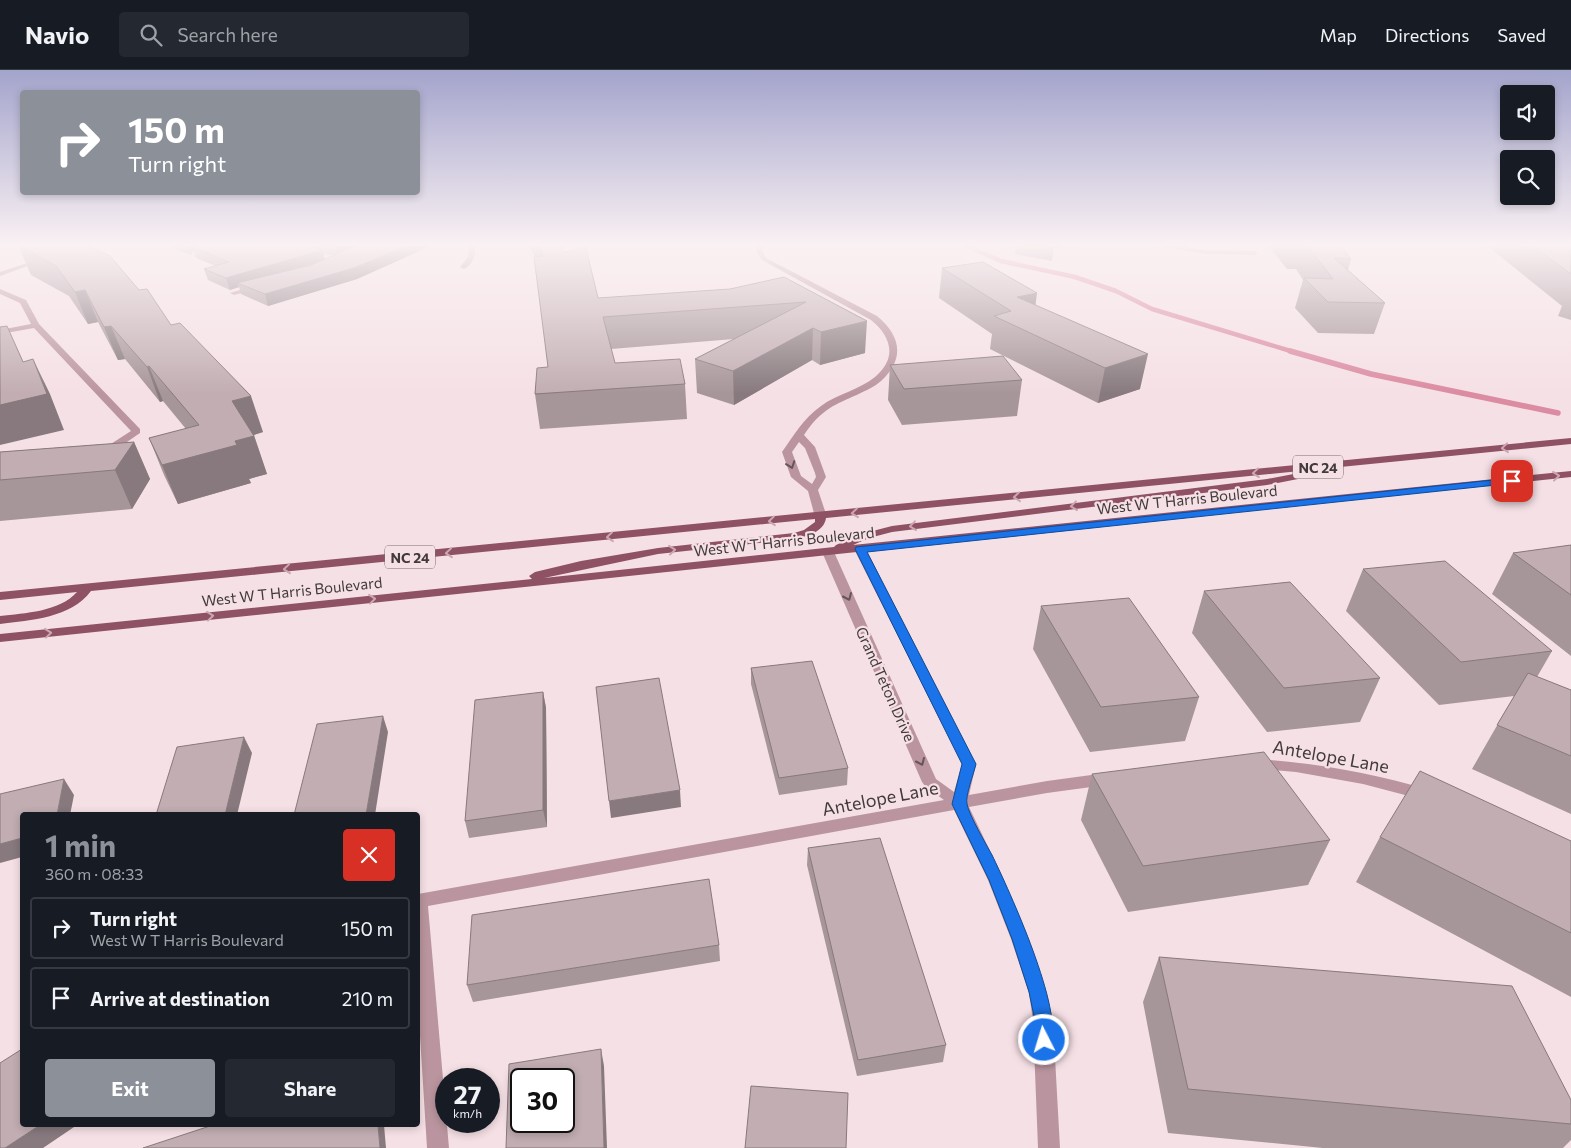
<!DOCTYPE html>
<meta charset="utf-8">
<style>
:root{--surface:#171b24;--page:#242831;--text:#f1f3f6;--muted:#9ea1a6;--line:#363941;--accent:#8c9099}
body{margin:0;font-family:Commissioner,sans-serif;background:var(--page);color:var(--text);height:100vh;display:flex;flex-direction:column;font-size:19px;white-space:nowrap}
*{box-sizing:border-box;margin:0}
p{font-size:16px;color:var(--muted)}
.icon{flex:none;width:28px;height:28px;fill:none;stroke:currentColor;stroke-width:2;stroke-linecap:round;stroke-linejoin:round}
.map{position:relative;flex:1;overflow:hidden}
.side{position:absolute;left:20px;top:742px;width:400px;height:315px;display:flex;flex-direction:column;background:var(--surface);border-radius:5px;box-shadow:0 2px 8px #0003}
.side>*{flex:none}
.banner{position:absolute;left:20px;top:20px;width:400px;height:105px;border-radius:5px;box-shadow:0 2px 8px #0003;background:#8c9099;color:#fff;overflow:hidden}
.controls{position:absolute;left:1500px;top:15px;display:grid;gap:10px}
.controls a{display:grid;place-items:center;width:55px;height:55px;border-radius:5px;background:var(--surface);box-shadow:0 2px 8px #0003;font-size:25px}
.speed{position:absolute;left:435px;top:998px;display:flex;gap:10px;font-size:25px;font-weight:700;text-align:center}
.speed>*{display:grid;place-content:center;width:65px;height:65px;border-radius:50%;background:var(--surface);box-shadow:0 2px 8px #0003;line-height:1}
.speed small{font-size:12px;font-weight:400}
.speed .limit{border:2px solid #111;border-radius:8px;background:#fff;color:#111}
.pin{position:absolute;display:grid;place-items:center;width:42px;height:42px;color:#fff;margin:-21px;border-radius:10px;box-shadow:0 2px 8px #0006}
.me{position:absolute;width:55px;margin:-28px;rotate:355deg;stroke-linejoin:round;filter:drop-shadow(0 0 4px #0008)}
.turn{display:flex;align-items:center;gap:18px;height:105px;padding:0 25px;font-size:22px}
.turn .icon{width:65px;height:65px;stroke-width:2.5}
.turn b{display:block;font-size:35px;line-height:42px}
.round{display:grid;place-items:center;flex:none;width:52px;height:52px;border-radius:5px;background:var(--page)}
.summary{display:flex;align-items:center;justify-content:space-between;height:85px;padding:0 25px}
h1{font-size:30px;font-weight:700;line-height:38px;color:var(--accent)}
.button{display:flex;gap:10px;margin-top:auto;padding:10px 25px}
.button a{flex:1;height:58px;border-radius:5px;background:var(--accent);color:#fff;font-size:20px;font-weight:700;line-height:58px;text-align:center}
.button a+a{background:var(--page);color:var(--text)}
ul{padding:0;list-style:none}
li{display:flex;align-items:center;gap:15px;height:62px;margin:0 10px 8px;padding:0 15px;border:2px solid var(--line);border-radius:5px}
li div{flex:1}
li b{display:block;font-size:19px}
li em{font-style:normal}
header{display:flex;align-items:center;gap:30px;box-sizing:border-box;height:70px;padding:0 25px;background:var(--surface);border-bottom:1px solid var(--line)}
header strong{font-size:24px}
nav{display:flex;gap:28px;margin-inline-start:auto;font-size:18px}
.search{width:350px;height:45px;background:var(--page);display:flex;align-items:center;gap:12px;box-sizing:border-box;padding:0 18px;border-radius:5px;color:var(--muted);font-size:19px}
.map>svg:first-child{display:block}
</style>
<header>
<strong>Navio</strong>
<div class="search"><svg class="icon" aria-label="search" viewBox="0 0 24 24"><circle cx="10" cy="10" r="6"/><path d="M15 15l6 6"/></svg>Search here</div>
<nav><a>Map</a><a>Directions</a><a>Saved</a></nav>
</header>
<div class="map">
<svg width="1571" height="1078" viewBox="0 0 1571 1078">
<rect width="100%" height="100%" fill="#f5e0e5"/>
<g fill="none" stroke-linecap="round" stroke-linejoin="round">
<!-- stream-far1 -->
<path stroke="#db8ba2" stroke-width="4.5" d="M962,174L1001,191L1075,207L1116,221L1152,239L1294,282"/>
<!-- stream -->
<path stroke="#db8ba2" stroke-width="5.5" d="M1290,281L1371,304L1558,343"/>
<!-- minor -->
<path fill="#ba959f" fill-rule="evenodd" d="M469,174H475C476,184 474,194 464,199L460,197L468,187Z
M756,174H762L763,183L766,188L877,246C900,265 906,288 881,311C870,321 844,329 830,338C819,345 811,354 804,365L815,377L826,407L818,420L827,447L821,450L815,447L808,421L791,407L782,382C794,365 803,349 821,336C837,324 859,320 875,307C898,288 891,266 871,250L762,190L757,183ZM799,372L805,378L815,403L816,407L812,414L801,406L792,382Z
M1143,174H1158L1207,180L1255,181L1258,183L1255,185L1207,184Z
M39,189L44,190L0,206V202Z
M256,215H259V219L234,225L230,223Z
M0,219L26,230L39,254L140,359V363L111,383H103V379L131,361L34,258L0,264V260L31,254L20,233L0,224Z
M860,476L866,479L976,694L969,725L1047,711L1106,703L1111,705L1114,709L1111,713L1106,715L1047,723L969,737L1004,810L1029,869L1047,923L1053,951L1060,1078H1038L1033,951L1029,923L1011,869L988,810L954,740L428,836L449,1078H427L418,934V824L944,730L925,716L922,712L822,482L824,480H832L834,482L936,709L954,722L962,694L854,479Z
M1257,689C1315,693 1373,703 1429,720L1432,724L1429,728L1424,730L1363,714L1296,702L1252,698L1250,694L1252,690Z"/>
<!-- primary -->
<path fill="#8f5164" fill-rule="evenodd" d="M1571,368V374L826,448C824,462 807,466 795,469L658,484L544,508L834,477L836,475L861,464L892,456L1267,409L1299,403L1304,406L1303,408L1267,415L892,462L869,468L853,475L1571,401V407L0,572V564L532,509L529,506L535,502L581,491L658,478L794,463L804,460L815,452V449L91,521C71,548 31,550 0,554V546C25,543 59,542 77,522L0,530V522Z"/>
</g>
<!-- wall -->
<path fill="#a69599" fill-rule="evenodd" d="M162,174H395L406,187L357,209L268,236L241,224L239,217L230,220L208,210L204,199L216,196L196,188L194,181L192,182L191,185ZM323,183L327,185H333L325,189Z
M528,174H559L564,182L598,228L730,219L784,207L865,283L820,295L812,290L734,335L697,323L695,289L734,269L611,279L615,293L685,314L687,349L540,359L535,324L548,297L535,187Z
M1016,174H1088L1054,178L1052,191L1015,184Z
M1267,174H1341L1340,175L1351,189L1348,200L1385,233L1374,264L1318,263L1295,238L1303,210L1296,199H1287Z
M1485,174H1571V250L1558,246L1562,236Z
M18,175L139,220L171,255L263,362L254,365L267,404L249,409L251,413L178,434L164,405L149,368L186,359L163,331L160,332L125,289L118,290L98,252L88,254L69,226L31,205Z
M942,198L1036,235L1140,319L1098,333L990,279L992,264L939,228Z
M890,295L1022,310L1017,346L902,355L888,330Z
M134,372L150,409L132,439L0,451V382Z
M1571,475V586L1492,524L1513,483Z
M1363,499L1552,581L1537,607L1571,620V744L1472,699L1514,626L1439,635L1346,541Z
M1204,521L1380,608L1360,652L1267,662L1192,563Z
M1041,536L1199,627L1185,671L1090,682L1033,579Z
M751,598L848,698L847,715L779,725L751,614Z
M543,622L546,638L547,757L469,768L465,751Z
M1092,704L1330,770L1308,815L1128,842L1081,750Z
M1380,767L1571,771V927L1356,812Z
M808,778L946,975L943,992L857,1006L807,795Z
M719,875L720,891L473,932L467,915Z
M1159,887L1571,1030V1070L1563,1078H1323L1168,1063L1143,932Z"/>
<!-- shaded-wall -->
<path fill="#87797d" d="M187,174H223L193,177L194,181L192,182L191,185Z
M340,174H365L338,186L335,176Z
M411,174H431V176L406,187L404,176Z
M1054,174H1088L1054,178Z
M404,177L406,187L357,209L268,236L265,224Z
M323,180L325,191L237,213L239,217L230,220L226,208Z
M85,220L98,252L88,254L75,222Z
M1037,223L1033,255L1017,227Z
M867,251L865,283L820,295L821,262Z
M7,256L39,326L33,289L50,324L64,360L0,375V335L23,292Z
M111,256L125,289L118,290L104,257Z
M813,258L812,290L734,335L733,301Z
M1148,284L1140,319L1098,333L1105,298Z
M149,296L163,331L160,332L147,297Z
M251,326L263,362L244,368L232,331Z
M254,366L267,404L249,409L251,413L178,434L162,395L235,371Z
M134,372L150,409L132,439L115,400Z
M543,622L546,638L547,757L543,740Z
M383,646L388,662L375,745H366Z
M244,667L252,683L237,745H225Z
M64,709L74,725L70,745H57Z
M680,720L681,737L611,748L609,731Z
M22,768V787L0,793V774Z
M601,979L604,996L607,1078H604Z
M40,1055H77L43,1078H5Z
M378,1055H384L386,1078H380Z"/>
<!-- building -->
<path fill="#c1adb2" stroke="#87797d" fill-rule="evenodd" d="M26,174H85L110,186L139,220L147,219L171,255L180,253L251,326L232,331L254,366L235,371L237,375L162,395L149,368L199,355L149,296L147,297L111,256L104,257L85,220L75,222L56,196L18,175Z
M205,174H302L323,180L226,208L204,199L229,192L193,177Z
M323,174H340L335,176Z
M360,174H395L404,177L354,198L265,224L237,213L311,195Z
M404,174H411L404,176Z
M537,174H559L564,182L586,178L598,228L730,219L784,207L867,251L821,262L813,258L733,301L695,289L806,232L603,247L615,293L680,289L685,314L535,324L537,298L548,297L534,187L543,186Z
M1306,174H1339L1351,189L1334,188L1385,233L1328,232L1304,208L1333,209Z
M1530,174H1571V204Z
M983,192L1037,223L1017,227L1148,284L1105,298L994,246L1011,241L942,198Z
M7,256L23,292L33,289L47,324L0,335V257Z
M1003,286L1022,310L904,319L890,295Z
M134,372L115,400L0,410V382Z
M1571,475V525L1513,483Z
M1445,491L1552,581L1461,592L1363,499Z
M1290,512L1380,608L1284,618L1204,521Z
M1129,528L1199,627L1101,637L1041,536Z
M812,591L848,698L779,708L751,598Z
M1528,603L1571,620V686L1497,655Z
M659,608L680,720L609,731L596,617Z
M543,622V740L465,751L475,630Z
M383,646L366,745H294L317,654Z
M244,667L225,745H156L177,677Z
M1264,682L1330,770L1143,796L1092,704Z
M1420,701L1571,771V863L1380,767Z
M64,709L57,745H22V768L0,774V724Z
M880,768L946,975L858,990L808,778Z
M709,809L719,875L467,915L472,845Z
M1159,887L1512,916L1571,1030V1054L1188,1019Z
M22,979V1055H40L5,1078H0V993Z
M601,979L604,1078H506L509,994ZM521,1009H564V1051H521Z
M751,1016L848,1023L846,1078H745Z
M213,1055H378L380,1078H143Z"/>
<!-- one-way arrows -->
<defs><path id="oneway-chevron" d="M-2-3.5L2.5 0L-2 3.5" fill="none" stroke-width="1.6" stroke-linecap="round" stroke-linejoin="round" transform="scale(1.25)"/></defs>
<g stroke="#cca7b1">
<use href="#oneway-chevron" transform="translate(1505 378) rotate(174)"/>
<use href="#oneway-chevron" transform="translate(1256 403) rotate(174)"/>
<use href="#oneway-chevron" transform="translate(1556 406) rotate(-6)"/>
<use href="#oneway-chevron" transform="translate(1017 427) rotate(174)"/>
<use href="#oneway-chevron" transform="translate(1074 436) rotate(173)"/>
<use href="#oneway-chevron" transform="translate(855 443) rotate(174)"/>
<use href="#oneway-chevron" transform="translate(772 451) rotate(174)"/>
<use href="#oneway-chevron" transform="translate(913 456) rotate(173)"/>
<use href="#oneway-chevron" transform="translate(610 467) rotate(174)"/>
<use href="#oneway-chevron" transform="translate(672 480) rotate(-6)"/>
<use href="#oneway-chevron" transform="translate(449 483) rotate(174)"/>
<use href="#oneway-chevron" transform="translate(287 499) rotate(174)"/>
<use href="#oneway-chevron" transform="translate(372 529) rotate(-6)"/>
<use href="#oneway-chevron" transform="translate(210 546) rotate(-6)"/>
<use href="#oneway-chevron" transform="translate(48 563) rotate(-6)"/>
</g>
<g stroke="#66555a">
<use href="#oneway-chevron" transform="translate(791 395) rotate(70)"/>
<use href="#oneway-chevron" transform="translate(848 527) rotate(66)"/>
<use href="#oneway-chevron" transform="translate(921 692) rotate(66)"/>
</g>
<!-- sky -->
<linearGradient id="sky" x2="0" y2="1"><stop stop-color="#a3a4cc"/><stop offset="0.54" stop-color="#faf1f3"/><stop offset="1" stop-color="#faf1f3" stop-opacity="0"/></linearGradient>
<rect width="1571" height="324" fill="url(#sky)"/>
<!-- route -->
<path fill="#1a73e8" stroke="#114b97" d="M1512,408L1515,409V413L867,482L976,694C974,703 965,726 967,734C969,745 986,774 992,785C1009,820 1065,942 1050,975L1044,978L1038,975L1035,970V951L1029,922L1012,869L989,810L952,734L962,694L855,479L856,477Z"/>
<g text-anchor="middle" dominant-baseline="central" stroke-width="4.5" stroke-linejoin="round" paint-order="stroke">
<!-- shield labels -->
<g fill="#f5e0e5" stroke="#786c6f" stroke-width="1">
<rect x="1293" y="385.5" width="50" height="23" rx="4"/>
<rect x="385" y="475.5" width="50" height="23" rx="4"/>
</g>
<g font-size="14" font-weight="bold" fill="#423a3c">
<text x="1318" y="397">NC 24</text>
<text x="410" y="487">NC 24</text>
</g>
<!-- street labels -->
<g font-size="15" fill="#423a3c" stroke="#f5e0e5">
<text transform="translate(1187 429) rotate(-6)">West W T Harris Boulevard</text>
<text transform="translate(784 471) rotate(-6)">West W T Harris Boulevard</text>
<text transform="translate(292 521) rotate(-6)">West W T Harris Boulevard</text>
<text transform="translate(886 614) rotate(66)">Grand Teton Drive</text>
</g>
<!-- near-street labels -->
<g font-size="18" fill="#423a3c" stroke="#f5e0e5">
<text transform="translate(1331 686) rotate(10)">Antelope Lane</text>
<text transform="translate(880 728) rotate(-11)">Antelope Lane</text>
</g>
</g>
</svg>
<div class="controls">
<a><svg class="icon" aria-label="sound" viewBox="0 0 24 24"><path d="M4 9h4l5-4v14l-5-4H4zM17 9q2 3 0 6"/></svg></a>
<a><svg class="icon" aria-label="search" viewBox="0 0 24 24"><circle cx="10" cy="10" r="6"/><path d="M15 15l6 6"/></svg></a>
</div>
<div class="speed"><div>27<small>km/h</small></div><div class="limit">30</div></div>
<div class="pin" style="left:1512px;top:411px;background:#d93025"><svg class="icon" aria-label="arrive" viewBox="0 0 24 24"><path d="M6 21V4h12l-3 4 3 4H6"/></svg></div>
<svg class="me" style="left:1044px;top:970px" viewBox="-20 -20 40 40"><circle r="17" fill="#1a73e8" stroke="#fff" stroke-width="3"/><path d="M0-11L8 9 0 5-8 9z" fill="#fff"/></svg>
<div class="banner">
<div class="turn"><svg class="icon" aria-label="right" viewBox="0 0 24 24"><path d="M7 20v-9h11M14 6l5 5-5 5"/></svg><div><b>150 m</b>Turn right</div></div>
</div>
<section class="side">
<div class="summary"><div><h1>1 min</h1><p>360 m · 08:33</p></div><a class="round" style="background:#d93025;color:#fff"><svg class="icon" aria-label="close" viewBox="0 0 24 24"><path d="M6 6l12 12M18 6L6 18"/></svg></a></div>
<ul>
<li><svg class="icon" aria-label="right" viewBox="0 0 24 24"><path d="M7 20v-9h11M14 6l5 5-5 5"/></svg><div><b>Turn right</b><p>West W T Harris Boulevard</p></div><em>150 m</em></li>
<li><svg class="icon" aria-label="arrive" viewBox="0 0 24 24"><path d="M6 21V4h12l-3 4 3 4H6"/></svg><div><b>Arrive at destination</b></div><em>210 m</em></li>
</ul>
<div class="button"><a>Exit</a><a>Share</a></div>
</section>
</div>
